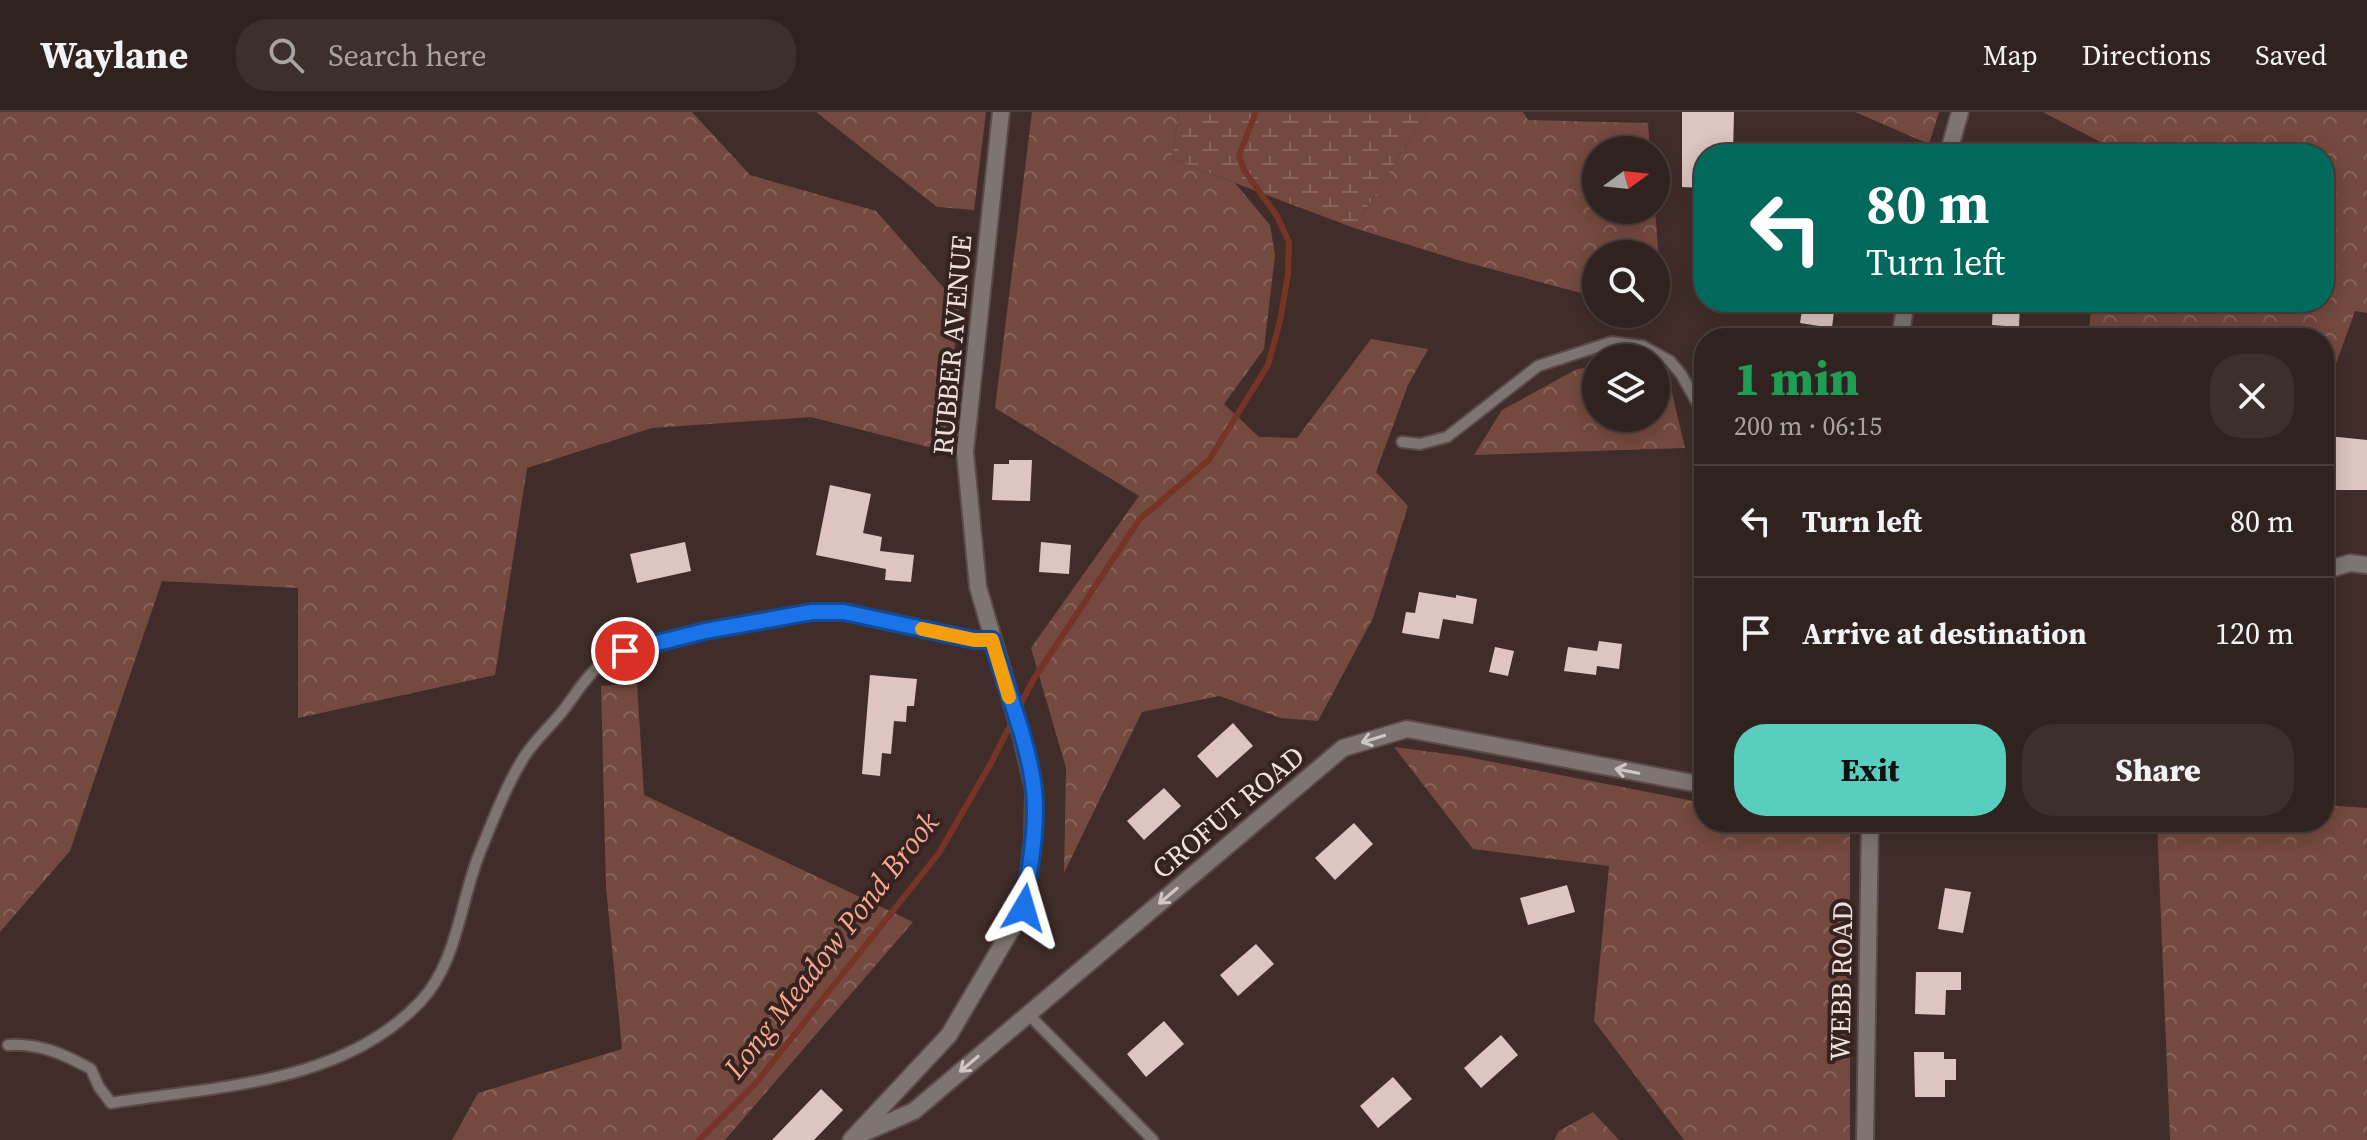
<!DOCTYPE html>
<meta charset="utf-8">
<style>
:root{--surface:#30221f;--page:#3c2f2c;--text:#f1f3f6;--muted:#a8a4a4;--line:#4b3f3d;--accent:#59cebe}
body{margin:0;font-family:"Source Serif 4",serif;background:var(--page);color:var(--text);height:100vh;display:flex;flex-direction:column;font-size:30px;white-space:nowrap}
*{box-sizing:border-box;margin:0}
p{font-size:26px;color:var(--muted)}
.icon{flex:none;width:44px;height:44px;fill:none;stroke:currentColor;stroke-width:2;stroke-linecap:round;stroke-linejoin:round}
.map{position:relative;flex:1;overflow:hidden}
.panel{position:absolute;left:1694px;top:216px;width:640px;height:504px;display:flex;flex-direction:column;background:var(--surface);border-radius:32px;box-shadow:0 4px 20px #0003,0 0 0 2px var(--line)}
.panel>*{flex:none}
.hud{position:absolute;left:1694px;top:32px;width:640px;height:168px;border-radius:32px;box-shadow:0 4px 20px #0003,0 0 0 2px var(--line);background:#00695c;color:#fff;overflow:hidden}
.needle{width:52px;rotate:75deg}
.buttons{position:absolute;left:1582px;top:24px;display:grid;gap:16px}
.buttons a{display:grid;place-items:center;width:88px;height:88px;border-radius:50%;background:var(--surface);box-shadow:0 4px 20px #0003,0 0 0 2px var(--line);font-size:40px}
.pin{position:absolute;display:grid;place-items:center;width:68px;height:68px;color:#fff;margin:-34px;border:4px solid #fff;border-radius:50%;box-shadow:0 2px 8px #0007}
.me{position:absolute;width:88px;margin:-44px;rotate:7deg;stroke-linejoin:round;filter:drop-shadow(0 0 6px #0008)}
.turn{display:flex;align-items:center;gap:28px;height:168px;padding:0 40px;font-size:36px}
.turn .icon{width:104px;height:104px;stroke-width:2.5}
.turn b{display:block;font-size:56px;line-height:68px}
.round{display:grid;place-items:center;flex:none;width:84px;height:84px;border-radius:32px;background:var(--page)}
.headline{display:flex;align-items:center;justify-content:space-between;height:136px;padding:0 40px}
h1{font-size:48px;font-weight:800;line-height:60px;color:#1e9e55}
.button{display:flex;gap:16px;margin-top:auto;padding:16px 40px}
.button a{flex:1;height:92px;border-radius:32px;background:var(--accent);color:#111;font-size:32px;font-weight:800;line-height:92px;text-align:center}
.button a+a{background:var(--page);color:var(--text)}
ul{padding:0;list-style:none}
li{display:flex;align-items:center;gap:24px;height:112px;padding:0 40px;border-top:2px solid var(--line)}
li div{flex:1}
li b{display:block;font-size:30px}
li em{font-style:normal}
header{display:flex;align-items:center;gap:48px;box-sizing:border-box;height:112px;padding:0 40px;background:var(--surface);border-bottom:2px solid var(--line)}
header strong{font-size:38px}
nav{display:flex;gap:44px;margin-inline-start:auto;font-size:28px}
.search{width:560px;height:72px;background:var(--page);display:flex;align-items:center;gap:20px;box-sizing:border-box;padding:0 28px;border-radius:32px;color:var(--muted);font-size:30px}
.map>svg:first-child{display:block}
</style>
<header>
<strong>Waylane</strong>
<div class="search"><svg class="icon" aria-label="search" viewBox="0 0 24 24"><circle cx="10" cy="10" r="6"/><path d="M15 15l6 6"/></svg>Search here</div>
<nav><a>Map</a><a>Directions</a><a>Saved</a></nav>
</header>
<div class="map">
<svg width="2367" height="1028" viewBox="0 0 2367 1028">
<defs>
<pattern id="forest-crowns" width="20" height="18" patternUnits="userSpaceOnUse" patternTransform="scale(2)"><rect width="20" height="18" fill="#74493f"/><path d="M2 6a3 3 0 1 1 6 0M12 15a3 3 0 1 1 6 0" fill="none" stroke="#88635a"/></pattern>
<pattern id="wetland-marsh" width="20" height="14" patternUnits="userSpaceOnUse" patternTransform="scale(2)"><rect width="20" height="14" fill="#74493f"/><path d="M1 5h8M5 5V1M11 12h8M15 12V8" fill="none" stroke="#88635a"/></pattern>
</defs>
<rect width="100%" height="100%" fill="#402d29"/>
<!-- forest -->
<path fill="url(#forest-crowns)" d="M0,0H692L750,63L876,99L959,193L944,339L811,305L652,316L527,356L495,563L298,606V476L162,469L70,739L0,820Z
M816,0H986L974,98L937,95Z
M1032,0H1179L1172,47L1235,71L1270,113L1275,143L1264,237L1224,292L1259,325L1297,326L1371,227L1428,237L1408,273L1376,360L1408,394L1373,506L1318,609L1281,606L1219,584L1142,600L1064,761L1066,656L1031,536L1139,384L995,296Z
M1427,0H1523L1528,8L1648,11L1650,38H1596V98H1655L1660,161L1656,163V142H1596V183L1592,184L1461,149L1354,116Z
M1855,0H1939L1929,32Z
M2043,0H2367V201L2355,199L2324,285V226H2088L2092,190H2324V42H2110V35Z
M1596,254V306H1656V266L1670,272L1685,336L1474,343L1502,298L1577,257Z
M637,571L644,683L913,810L725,1028H452L478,981L622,937L606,775L601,574Z
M1394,635L1462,644L1704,691V710H1799L1850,720V1028H1684L1594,909L1609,754L1473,737Z
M2324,693L2367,696V1028H2170L2157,710H2324Z
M1593,1000L1619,1028H1554L1559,1019Z"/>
<!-- wetland -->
<path fill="url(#wetland-marsh)" d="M1179,0H1427L1354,116L1172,47Z"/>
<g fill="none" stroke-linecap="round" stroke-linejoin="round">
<!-- stream -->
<path stroke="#763426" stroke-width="6" d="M699,1028L755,972L939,741L991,651L1033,568L1139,408L1209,348L1268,253L1280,209L1288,162L1289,130L1277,104L1244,58L1239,43L1256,0"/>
</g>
<!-- building -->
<path fill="#dec5bf" d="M1682,0H1734L1733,42H1704V76L1682,75Z
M1808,190H1835L1832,216L1800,211L1803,192Z
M1993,190H2020L2019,215L1992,213Z
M2328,324L2367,328V378H2326Z
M1009,348H1032L1030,389L992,388L994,352H1009Z
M830,373L871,382L863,421L882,425L880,439L914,443L911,470L885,468L886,457L816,443Z
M685,430L691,459L637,471L630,442Z
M1041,430L1071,433L1069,462L1039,460Z
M1419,480L1456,486V483L1477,487L1473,512L1443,507L1439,527L1402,521L1406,500L1415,501Z
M1599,529L1622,532L1619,557L1597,554L1596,563L1564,559L1568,535L1597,539Z
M1495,535L1514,539L1508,564L1489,560Z
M870,563L917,567L914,594H907L906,610L894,609L891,642L882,641L880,664L862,662Z
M1233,611L1253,634L1217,666L1197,644Z
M1164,676L1181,694L1144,728L1127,709Z
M1354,711L1373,732L1335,768L1315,746Z
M1567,773L1575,800L1528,813L1520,786Z
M1945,776L1971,780L1963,821L1938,817Z
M1256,832L1274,852L1238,884L1220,863Z
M1916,860H1961V878H1946L1945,903L1915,902Z
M1164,909L1184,932L1146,965L1127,942Z
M1501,923L1518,943L1481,976L1464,956Z
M1914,940H1944V947H1956V968H1945V985H1915Z
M1393,965L1412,987L1378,1016L1360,994Z
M821,977L843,998L814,1028H772Z"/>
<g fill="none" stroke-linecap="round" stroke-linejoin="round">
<defs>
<path id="service" d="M1402,330L1420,332L1447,325L1538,254L1612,230L1643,234L1670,249L1681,262L1704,303
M1028,902L1153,1028
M8,933C39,931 64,942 91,957L99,975L111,991C216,974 341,973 420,890C458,850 460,789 480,740C493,708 507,671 526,642C537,626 553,612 565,596C577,580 588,562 604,550C630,529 808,496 844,500C887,505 931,519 974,528H992"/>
<path id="minor" d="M1948,42L1960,0
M1900,226L1906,190
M2324,459L2350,451L2367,453
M854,1025L914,999L1343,636L1407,617L1704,673
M1865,1028L1870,710"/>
<path id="tertiary" d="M851,1028L949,923L1024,796L1033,728L1034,678L1022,626L978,475L965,340L1001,0"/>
</defs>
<!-- service casing -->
<use href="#service" stroke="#5c4a46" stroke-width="14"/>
<!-- minor casing -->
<use href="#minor" stroke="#5c4a46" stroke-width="20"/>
<!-- tertiary casing -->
<use href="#tertiary" stroke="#5c4a46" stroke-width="20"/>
<!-- service -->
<use href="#service" stroke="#7e7471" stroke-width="10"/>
<!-- minor -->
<use href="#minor" stroke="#7e7471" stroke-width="16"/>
<!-- tertiary -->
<use href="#tertiary" stroke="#7e7471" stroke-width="16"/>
</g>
<!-- one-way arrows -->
<defs><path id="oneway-shaft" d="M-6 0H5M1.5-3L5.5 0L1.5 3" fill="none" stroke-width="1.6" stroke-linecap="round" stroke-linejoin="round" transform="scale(2)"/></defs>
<g stroke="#d2c6c3">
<use href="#oneway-shaft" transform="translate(1373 627) rotate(163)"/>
<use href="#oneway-shaft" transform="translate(1627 659) rotate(-169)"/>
<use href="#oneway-shaft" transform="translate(1168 784) rotate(140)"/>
<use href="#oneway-shaft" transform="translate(969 952) rotate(140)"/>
</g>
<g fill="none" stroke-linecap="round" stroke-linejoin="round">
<defs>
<path id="route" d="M625,539L705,519L812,500H844L974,528H992C1005,574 1029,631 1034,678C1038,717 1029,758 1024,796"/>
</defs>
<!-- route casing -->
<use href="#route" stroke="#114b97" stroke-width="20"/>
<!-- route -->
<use href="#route" stroke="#1a73e8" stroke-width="14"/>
<!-- slow -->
<path stroke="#f59e0b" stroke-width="14" d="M922,517L974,528H992L1009,585"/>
</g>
<g text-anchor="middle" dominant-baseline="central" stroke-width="8" stroke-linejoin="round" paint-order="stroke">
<!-- street labels -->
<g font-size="28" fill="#eee2de" stroke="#36231f">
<text transform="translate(952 233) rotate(-85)">RUBBER AVENUE</text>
<text transform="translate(1228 700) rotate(-40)">CROFUT ROAD</text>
<text transform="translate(1841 869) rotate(-89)">WEBB ROAD</text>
</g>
<!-- water labels -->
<g font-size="30" font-style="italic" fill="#f8a794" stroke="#36231f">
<text transform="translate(831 833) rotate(-52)">Long Meadow Pond Brook</text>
</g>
</g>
</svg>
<div class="buttons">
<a><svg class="needle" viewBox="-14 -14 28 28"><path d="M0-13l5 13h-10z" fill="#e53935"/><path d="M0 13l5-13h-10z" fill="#a8a4a4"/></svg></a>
<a><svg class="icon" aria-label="search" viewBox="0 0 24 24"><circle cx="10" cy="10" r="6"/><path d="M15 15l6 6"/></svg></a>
<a><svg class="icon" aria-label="layers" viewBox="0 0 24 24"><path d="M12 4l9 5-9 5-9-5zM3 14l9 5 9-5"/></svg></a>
</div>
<div class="pin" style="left:625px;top:539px;background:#d93025"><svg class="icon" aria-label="arrive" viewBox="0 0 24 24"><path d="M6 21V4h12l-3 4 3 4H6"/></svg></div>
<svg class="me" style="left:1024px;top:796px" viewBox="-20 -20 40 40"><path d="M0-17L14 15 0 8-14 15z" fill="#1a73e8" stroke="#fff" stroke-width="4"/></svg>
<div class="hud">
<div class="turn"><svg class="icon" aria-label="left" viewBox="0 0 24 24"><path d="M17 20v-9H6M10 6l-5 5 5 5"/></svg><div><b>80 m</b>Turn left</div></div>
</div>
<section class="panel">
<div class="headline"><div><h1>1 min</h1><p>200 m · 06:15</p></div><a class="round"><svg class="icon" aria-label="close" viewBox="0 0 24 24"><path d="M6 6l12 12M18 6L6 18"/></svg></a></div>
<ul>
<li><svg class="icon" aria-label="left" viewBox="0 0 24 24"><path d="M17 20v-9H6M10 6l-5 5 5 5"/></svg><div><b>Turn left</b></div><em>80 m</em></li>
<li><svg class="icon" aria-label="arrive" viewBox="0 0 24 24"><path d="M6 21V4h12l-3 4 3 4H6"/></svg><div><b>Arrive at destination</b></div><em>120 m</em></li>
</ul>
<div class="button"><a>Exit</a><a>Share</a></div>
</section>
</div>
